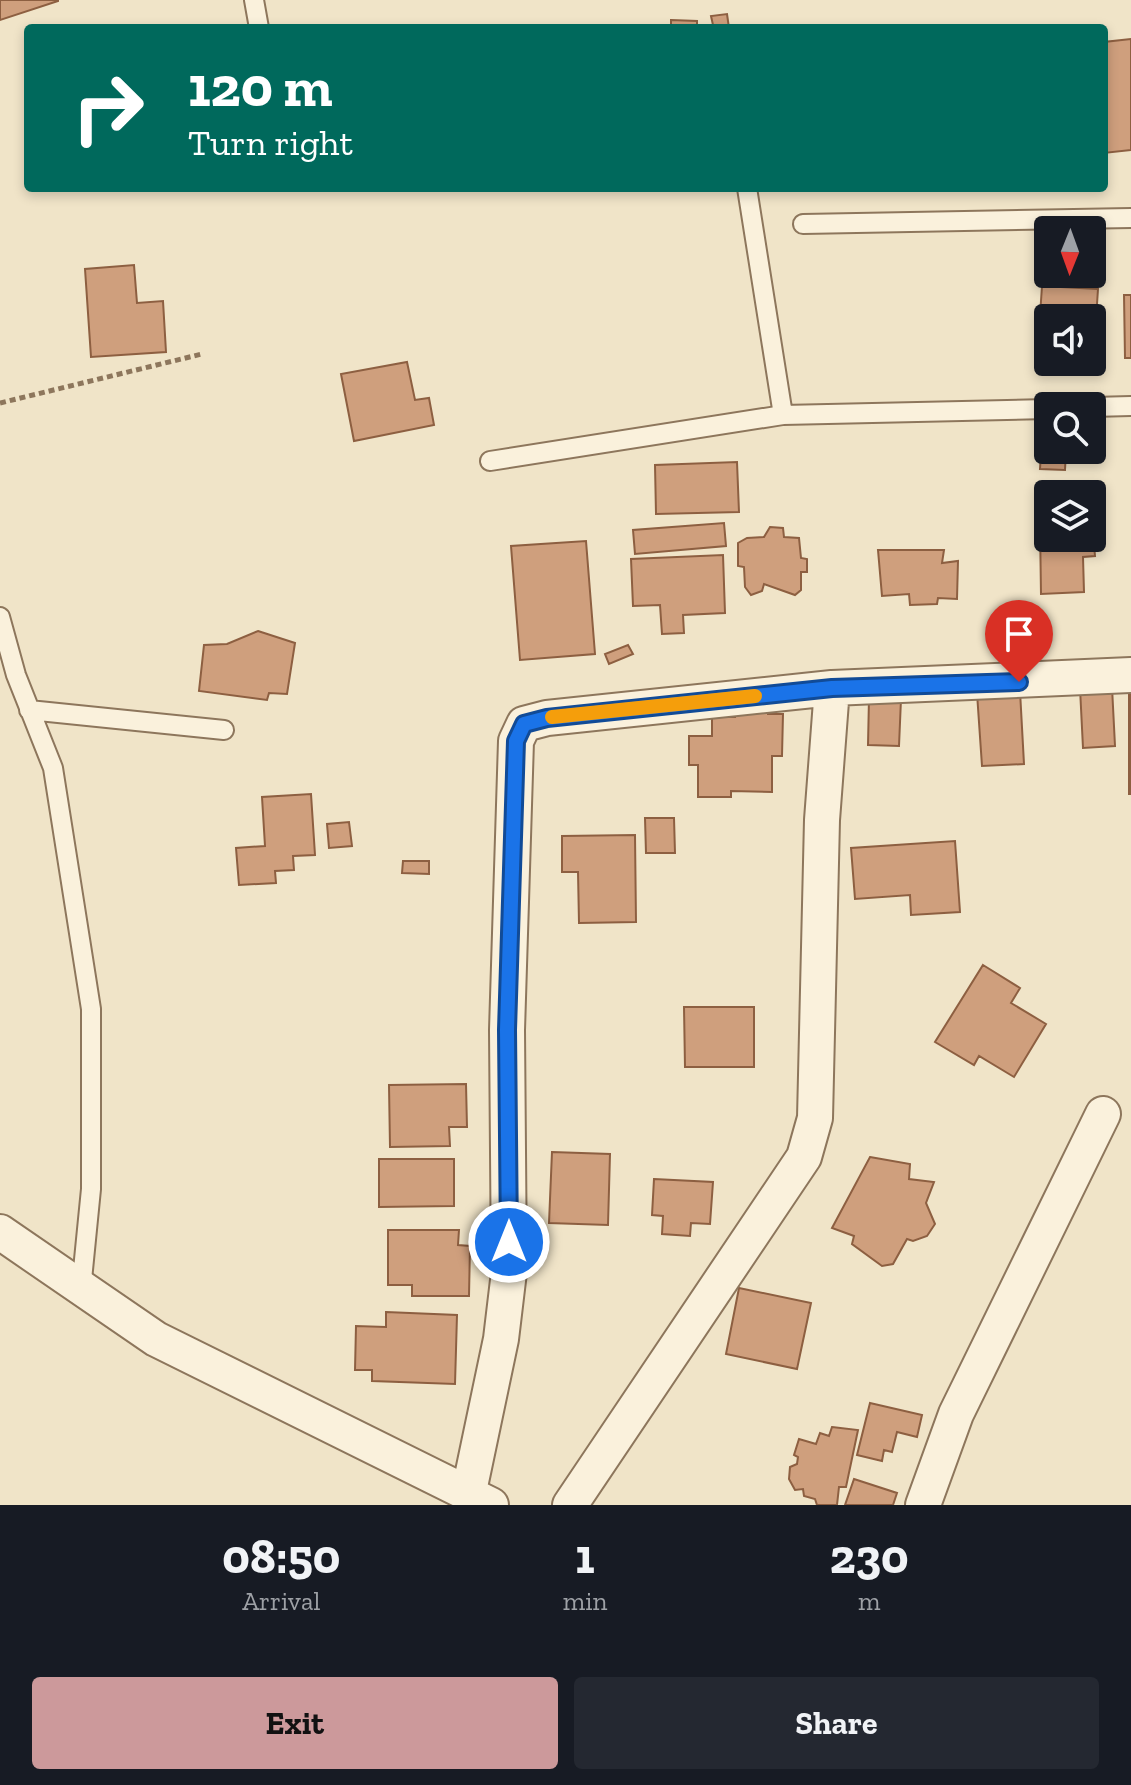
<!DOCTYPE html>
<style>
:root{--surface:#171b24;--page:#242831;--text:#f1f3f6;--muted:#9ea1a6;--accent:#cc999b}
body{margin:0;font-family:"Zilla Slab",serif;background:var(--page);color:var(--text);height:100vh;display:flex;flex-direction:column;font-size:30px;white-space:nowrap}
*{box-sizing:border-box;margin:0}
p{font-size:26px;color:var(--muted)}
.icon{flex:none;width:44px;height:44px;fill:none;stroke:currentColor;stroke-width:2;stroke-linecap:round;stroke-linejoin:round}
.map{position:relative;height:1505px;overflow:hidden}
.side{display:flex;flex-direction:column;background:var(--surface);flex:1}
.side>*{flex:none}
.top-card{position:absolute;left:24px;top:24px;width:1084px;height:168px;border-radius:8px;box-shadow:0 4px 12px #0003;background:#00695c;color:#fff;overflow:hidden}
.needle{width:52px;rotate:181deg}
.buttons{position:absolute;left:1034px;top:216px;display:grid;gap:16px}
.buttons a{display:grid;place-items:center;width:72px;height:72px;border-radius:8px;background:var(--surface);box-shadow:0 4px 12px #0003;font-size:40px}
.pin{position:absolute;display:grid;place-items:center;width:68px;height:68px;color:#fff;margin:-82px -34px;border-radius:50% 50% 50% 0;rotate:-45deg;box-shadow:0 0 8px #0007}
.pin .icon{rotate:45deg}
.me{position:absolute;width:88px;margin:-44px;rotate:0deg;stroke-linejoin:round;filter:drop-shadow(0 0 6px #0008)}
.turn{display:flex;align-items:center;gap:28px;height:168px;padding:0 32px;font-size:36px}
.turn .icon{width:104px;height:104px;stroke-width:2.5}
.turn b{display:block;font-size:56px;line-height:68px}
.eta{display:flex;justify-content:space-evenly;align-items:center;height:136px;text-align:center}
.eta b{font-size:48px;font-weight:800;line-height:56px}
.cta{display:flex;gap:16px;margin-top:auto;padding:16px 32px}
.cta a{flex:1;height:92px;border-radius:8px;background:var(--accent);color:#111;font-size:32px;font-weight:800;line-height:92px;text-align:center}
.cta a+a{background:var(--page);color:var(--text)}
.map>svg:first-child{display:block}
</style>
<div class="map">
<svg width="1131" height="1505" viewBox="0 0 1131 1505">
<rect width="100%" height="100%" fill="#f0e4c8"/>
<!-- building -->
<path fill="#cf9f7d" stroke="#8d5f41" stroke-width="2" d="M0,0H58V1L0,20Z
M727,14L729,28H706L713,25L711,16Z
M671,20L697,21V28H671Z
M1131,39V150L1104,153V42Z
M134,265L137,303L163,301L166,352L91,357L85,269Z
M1042,286L1098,289L1093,364L1059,362H1092V318H1048V361H1037Z
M1124,295H1131V358H1125Z
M407,362L415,400L429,398L434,425L354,441L341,374Z
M1043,421H1048V450H1066L1065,470L1040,469Z
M737,462L739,512L656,514L655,465Z
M724,523L726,546L635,554L633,530Z
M1092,523L1095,556L1083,557L1084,592L1041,594L1040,525H1048V538H1092Z
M770,527L783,528L784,537L799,538L801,558L807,559V572H801V590L795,595L764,584L762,591L751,595L745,587L744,567L738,566V543L747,538L764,537Z
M586,541L595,654L520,660L511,546Z
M878,550H944L942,563L958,561L957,599L938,598L937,604L910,605L909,594L882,596Z
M723,555L725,613L683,615L684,633L662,634L660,605L633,606L631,559Z
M258,631L295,643L287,694L269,693L267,700L199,691L204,645L227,644Z
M628,645L633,654L609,664L605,654Z
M1129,686H1131V794H1129Z
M1112,687L1115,746L1083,748L1080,688Z
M1020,691L1024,764L982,766L977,693Z
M869,698L901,699L899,746L868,745Z
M735,704H768V714H783L782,756H772V792L731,791V797H698V765H689V736H712V717H735Z
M311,794L315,855L293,856L294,870L275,871L276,883L239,885L236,848L265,846L262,797Z
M645,818H674L675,853H646Z
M349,822L352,846L329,848L327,824Z
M635,835L636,922L579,923L578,872H562V836Z
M955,841L960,912L911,915L910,895L855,899L851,848Z
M403,861H429V874L402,873Z
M983,965L1020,988L1011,1003L1046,1024L1014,1077L979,1056L974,1065L935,1042Z
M684,1007H754V1067H685Z
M466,1084L467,1127H449L450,1146L390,1147L389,1085Z
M552,1152L610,1154L608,1225L549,1223Z
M870,1157L910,1164L909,1179L934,1182L926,1203L935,1224L927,1236L913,1241L907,1239L893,1264L882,1266L852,1244L854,1236L832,1228Z
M379,1159H454V1206L379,1207Z
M654,1179L713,1182L710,1224L691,1223L690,1236L662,1234L663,1216L652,1215Z
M388,1230H459L458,1245L470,1246L469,1296H412V1285H388Z
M739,1288L811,1303L797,1369L726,1354Z
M386,1312L457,1315L455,1384L372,1381V1370H355L356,1326L386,1327Z
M870,1403L922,1415L917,1437L897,1432L892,1452L884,1450L882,1461L857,1455Z
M832,1427L858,1430L846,1487H839L837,1505H817L815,1499L804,1496L803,1489L795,1490L789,1479L790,1467L797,1464L798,1457L794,1455L799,1439L816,1444L820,1433L829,1436Z
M854,1479L897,1493L893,1505H845Z"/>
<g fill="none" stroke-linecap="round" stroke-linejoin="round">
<defs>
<path id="service" d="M254,0L259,28
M747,188L783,415L1048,409
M803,224L1131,218
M1092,407L1131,406
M490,461L783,415
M0,617L16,675L53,768L91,1009V1189L81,1290
M29,710L224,730"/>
<path id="minor" d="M0,1232L156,1339L491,1505
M468,1496L501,1339L509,1272L507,1030L516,741L524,724L547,718L832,688L1131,675
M570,1505L804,1157L815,1118L822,820L832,688
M923,1505L956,1414L1103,1114"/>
</defs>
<!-- service casing -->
<use href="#service" stroke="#8d765c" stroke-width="22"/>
<!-- minor casing -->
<use href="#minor" stroke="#8d765c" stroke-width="38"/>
<!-- path -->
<path stroke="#8d765c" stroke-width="5" stroke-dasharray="6 4" stroke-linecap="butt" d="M0,403L202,354"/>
<!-- service -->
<use href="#service" stroke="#faf1dc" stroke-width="18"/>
<!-- minor -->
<use href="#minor" stroke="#faf1dc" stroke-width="34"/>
</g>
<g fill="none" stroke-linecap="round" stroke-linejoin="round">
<defs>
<path id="route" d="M509,1242L507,1030L516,741L524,724L547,718L832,688L1019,682"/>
</defs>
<!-- route casing -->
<use href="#route" stroke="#114b97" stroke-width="20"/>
<!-- route -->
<use href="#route" stroke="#1a73e8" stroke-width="14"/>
<!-- slow -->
<path stroke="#f59e0b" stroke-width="14" d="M552,717L755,696"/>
</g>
</svg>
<div class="buttons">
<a><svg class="needle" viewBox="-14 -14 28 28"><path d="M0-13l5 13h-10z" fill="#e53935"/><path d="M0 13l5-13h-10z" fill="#9ea1a6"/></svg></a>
<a><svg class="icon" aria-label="sound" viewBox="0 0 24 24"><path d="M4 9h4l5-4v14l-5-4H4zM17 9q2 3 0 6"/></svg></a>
<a><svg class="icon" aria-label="search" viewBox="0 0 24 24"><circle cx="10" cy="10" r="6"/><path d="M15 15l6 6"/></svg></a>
<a><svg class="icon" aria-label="layers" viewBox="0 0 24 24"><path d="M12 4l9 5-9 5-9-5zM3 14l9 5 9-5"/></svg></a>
</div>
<div class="pin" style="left:1019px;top:682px;background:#d93025"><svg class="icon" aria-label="arrive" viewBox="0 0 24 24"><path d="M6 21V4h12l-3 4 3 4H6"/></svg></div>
<svg class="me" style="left:509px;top:1242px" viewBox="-20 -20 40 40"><circle r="17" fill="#1a73e8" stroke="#fff" stroke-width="3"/><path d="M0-11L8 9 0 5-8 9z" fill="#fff"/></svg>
<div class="top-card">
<div class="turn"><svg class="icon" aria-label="right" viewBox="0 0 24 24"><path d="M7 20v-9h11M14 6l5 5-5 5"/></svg><div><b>120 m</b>Turn right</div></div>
</div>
</div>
<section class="side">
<div class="eta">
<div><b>08:50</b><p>Arrival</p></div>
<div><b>1</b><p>min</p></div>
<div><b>230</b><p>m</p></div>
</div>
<div class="cta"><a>Exit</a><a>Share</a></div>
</section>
